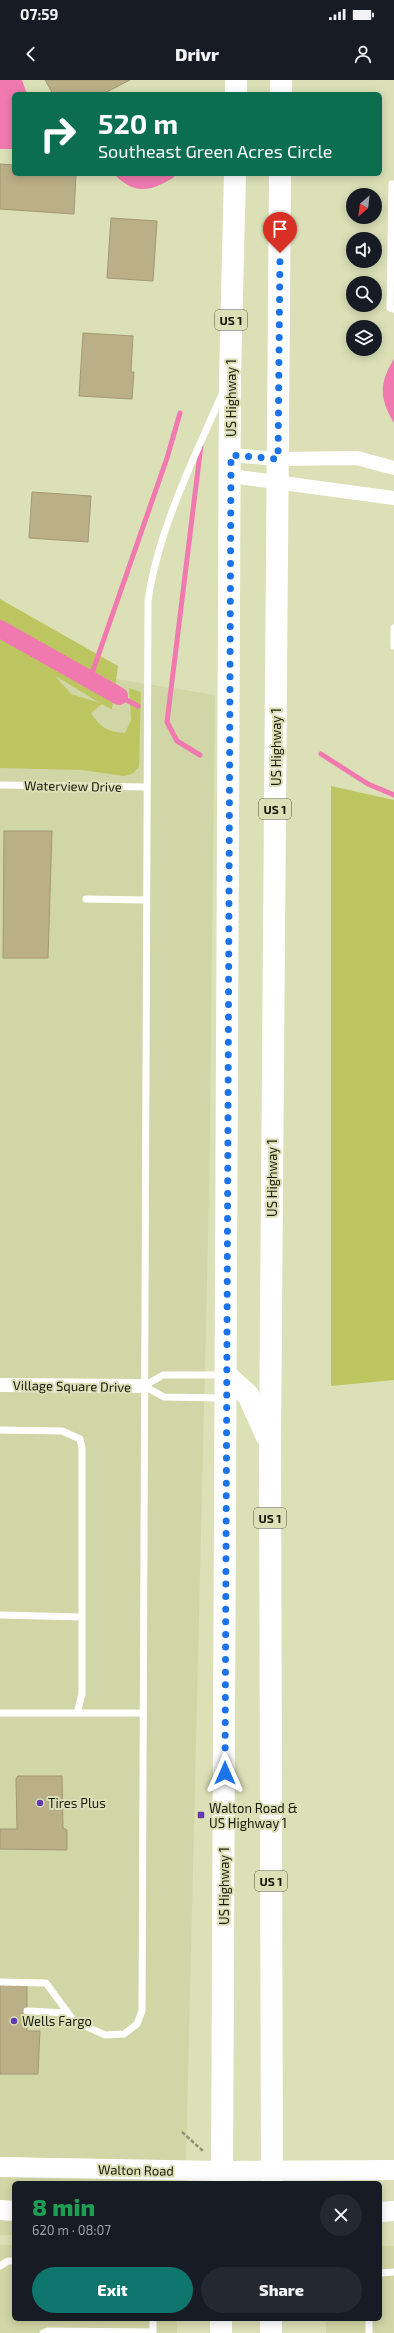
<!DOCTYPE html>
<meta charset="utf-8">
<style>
:root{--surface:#171b24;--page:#242831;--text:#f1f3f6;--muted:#9ea1a6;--accent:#0f766e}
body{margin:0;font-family:"Exo 2",sans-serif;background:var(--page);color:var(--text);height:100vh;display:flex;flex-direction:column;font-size:15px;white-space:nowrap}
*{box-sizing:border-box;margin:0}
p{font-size:13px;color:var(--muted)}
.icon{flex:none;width:22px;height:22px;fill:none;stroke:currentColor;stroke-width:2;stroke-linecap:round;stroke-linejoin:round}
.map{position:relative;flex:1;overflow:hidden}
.panel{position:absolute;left:12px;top:2101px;width:370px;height:140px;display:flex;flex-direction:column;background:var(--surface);border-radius:6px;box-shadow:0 2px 10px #0003}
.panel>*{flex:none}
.guide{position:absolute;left:12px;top:12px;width:370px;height:84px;border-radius:6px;box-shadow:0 2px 10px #0003;background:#0b6e4f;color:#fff;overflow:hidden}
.needle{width:26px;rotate:208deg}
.controls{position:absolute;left:346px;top:108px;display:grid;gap:8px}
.controls a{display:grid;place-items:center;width:36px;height:36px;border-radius:50%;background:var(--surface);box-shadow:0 2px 10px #0003;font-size:20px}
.pin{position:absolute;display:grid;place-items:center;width:34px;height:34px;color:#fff;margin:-41px -17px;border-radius:50% 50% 50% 0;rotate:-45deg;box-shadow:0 0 4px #0007}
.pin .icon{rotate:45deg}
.me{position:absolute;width:44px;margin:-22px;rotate:0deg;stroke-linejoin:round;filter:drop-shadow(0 0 3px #0008)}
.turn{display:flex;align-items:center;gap:14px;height:84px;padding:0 20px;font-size:18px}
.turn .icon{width:52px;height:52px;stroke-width:2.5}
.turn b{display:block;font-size:28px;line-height:34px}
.round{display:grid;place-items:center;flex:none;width:42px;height:42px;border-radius:21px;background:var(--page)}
.head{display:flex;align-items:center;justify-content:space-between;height:68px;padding:0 20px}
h1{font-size:24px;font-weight:800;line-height:30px;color:#1e9e55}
.primary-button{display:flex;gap:8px;margin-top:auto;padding:8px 20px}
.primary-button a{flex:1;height:46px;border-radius:24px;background:var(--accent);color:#fff;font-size:16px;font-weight:800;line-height:46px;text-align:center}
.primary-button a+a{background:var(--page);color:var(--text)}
.status{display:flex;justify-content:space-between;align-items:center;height:28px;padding:0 20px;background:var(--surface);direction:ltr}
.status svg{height:11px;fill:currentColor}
header{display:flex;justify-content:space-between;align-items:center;height:52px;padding:0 20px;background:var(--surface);font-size:18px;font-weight:800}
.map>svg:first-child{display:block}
</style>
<div class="status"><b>07:59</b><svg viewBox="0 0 49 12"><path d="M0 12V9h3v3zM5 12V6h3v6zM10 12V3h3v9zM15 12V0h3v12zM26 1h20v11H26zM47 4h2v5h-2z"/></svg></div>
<header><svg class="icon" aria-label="back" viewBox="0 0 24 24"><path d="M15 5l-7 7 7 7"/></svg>Drivr<svg class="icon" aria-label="person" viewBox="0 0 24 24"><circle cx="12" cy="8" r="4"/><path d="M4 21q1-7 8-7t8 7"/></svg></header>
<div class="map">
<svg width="394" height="2253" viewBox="0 0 394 2253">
<rect width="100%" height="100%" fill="#dbe0b7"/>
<!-- built -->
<path fill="#d1d6a6" d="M0,563L112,630L116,599L215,615L209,1117L186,2081L0,2077Z
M0,2096L186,2100V2103H14V2121L0,2120Z
M0,2140H14V2155H0Z
M0,2165H14V2239H177V2253H0Z
M380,2166H394V2253H326V2239H380Z"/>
<!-- green -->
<path fill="#bdc560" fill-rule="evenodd" d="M0,519L118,586L112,630L102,624L91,633C100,647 108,652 125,653L131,640L129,608L141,612L139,687L132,694L124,696L82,690L0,688ZM56,597H57L100,623L71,614Z
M331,706L394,720V1300L331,1306Z"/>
<!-- water -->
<path fill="#f07ab0" d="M0,0H22L27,14H14V69H0Z
M114,94H175L174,97C151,112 134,115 114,94Z
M394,279V343C379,318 379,303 394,279Z"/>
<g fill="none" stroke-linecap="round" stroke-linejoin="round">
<!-- stream -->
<path stroke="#f07ab0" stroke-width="5" d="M90,599L167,378L180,333
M119,616L138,626
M321,674L368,704L394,715
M200,675L177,661L167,642L201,365"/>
<!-- canal -->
<path stroke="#f07ab0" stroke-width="18" d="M0,549L119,616"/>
</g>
<!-- building -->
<path fill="#bbaf88" stroke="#a49873" d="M45,0H130L103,14H53Z
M0,84L14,85V94H76L74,134L0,129Z
M111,138L157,141L153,201L107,198Z
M83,253L133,256L131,292H134L132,319L79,316Z
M32,412L91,416L88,462L29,458Z
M4,751H52L48,878H3Z
M18,1696H62L63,1748L67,1750V1770L0,1769V1749H17L16,1699Z
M0,1905H27V1951H40L38,1994H0Z"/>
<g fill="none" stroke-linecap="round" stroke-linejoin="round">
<!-- path -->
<path stroke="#8f9374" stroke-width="2.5" stroke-dasharray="4 2" stroke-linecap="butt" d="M182,2052L203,2071"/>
<!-- lane -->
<path stroke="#fff" stroke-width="7" d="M394,104H392L390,228L394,229
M394,548V566
M0,705L146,707
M86,819L146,820
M144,1306L164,1317L223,1318
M144,1306L163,1295H223
M0,1350L62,1351L80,1359L82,1368V1614L77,1633
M0,1535L82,1537
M0,1633H143
M0,1902L46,1903L74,1941L105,1955L124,1954L137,1944L142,1931L148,521C158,450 194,378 223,312
M27,1931L68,1933
M0,2186L8,2181H14
M380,2193L394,2192
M369,2239V2253
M43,2253L48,2251L153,2252
M153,2253V2239"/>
<!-- street -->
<path stroke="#fff" stroke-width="14" d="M231,375L278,379L357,378L394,388
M231,396L394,418
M0,1305L144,1306"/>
<!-- secondary -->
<path stroke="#fff" stroke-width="20" d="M0,2087L222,2091L394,2090
M0,2130L14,2131
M380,2132L394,2131"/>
<!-- primary -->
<path stroke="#fff" stroke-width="22" d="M236,14V0
M281,14V0
M226,1295L248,1315L267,1357
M222,2103L230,296L235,94
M272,2103L270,1364L280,94
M221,2253V2239
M271,2253V2239"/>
</g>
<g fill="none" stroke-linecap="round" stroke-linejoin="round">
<!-- route -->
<path stroke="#1a73e8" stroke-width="7" stroke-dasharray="0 12.6" d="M225,1693L231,375L278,379L280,173"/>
</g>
<!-- markers -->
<g fill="#613ab2" stroke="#dbe0b7" stroke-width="1.5">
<circle cx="40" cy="1723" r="4"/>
<rect x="197" y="1731" width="8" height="8" rx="2"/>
<circle cx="14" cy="1941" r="4"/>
</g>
<g text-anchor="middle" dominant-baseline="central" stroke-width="4" stroke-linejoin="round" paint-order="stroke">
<!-- shield labels -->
<g fill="#dbe0b7" stroke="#52553e" stroke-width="1">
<rect x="215" y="230" width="32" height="20" rx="3"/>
<rect x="259" y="719" width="32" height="20" rx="3"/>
<rect x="254" y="1428" width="32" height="20" rx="3"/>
<rect x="255" y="1791" width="32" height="20" rx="3"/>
</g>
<g font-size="12" font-weight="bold" fill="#17190a">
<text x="231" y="240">US 1</text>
<text x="275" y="729">US 1</text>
<text x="270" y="1438">US 1</text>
<text x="271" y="1801">US 1</text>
</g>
<!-- street labels -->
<g font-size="13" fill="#17190a" stroke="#dbe0b7">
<text transform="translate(231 318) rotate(-90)">US Highway 1</text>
<text transform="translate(276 667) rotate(-90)">US Highway 1</text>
<text transform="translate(73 706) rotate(1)">Waterview Drive</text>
<text transform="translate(272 1098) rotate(-90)">US Highway 1</text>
<text transform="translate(72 1306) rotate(1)">Village Square Drive</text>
<text transform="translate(224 1806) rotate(-90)">US Highway 1</text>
<text transform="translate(136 2090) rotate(1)">Walton Road</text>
</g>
<!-- poi labels -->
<g font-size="13" fill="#17190a" stroke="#dbe0b7" text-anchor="start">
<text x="48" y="1723">Tires Plus</text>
<text x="209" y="1728">Walton Road &amp;<tspan x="209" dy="15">US Highway 1</tspan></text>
<text x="22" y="1941">Wells Fargo</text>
</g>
</g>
</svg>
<div class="controls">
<a><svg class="needle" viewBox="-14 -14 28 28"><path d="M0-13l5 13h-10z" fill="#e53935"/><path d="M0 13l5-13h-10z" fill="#9ea1a6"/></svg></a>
<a><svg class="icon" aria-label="sound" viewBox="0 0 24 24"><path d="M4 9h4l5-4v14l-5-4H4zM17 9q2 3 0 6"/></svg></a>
<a><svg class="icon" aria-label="search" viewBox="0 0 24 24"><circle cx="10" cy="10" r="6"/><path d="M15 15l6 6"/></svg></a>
<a><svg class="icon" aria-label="layers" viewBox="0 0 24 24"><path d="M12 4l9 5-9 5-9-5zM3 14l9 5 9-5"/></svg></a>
</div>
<div class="pin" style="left:280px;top:173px;background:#d93025"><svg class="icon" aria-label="arrive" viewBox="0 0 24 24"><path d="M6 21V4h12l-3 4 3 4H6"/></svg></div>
<svg class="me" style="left:225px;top:1693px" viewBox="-20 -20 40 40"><path d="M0-17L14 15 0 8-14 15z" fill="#1a73e8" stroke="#fff" stroke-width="4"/></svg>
<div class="guide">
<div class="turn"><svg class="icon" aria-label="right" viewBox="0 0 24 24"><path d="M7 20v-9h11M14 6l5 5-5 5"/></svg><div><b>520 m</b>Southeast Green Acres Circle</div></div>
</div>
<section class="panel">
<div class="head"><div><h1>8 min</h1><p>620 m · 08:07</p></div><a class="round"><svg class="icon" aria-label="close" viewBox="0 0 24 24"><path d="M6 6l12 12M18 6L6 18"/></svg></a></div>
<div class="primary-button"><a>Exit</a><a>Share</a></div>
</section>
</div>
